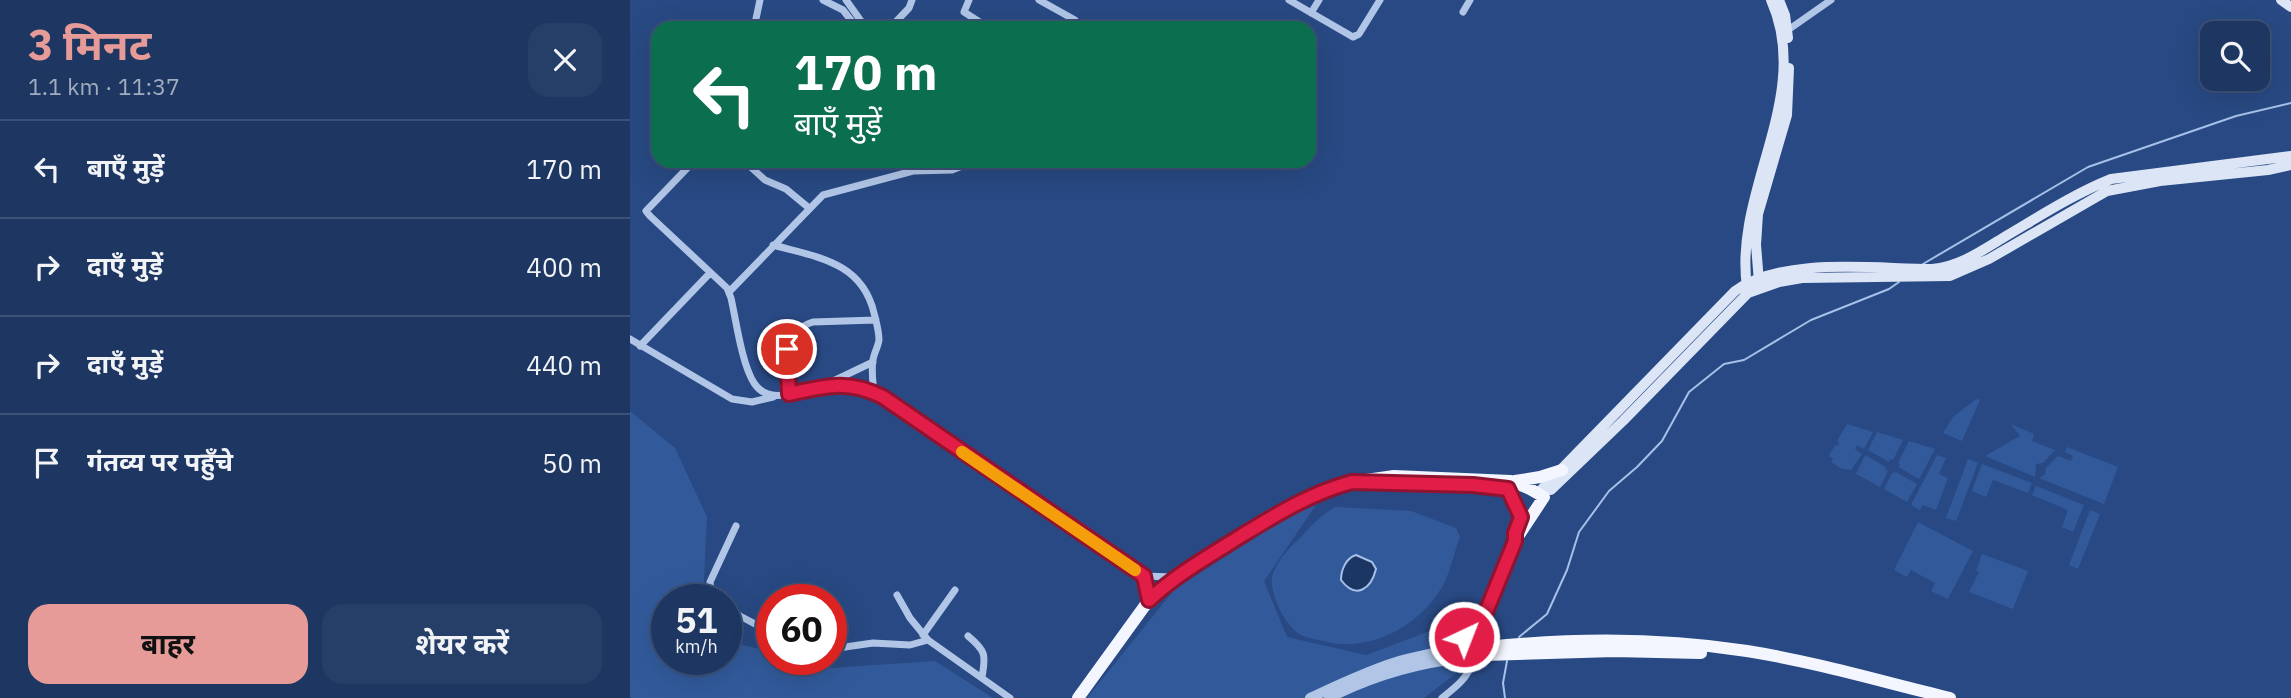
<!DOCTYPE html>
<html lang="hi">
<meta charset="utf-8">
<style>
:root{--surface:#1e3762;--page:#263f68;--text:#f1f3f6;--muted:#a1acbe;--line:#3c5177;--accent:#e69b98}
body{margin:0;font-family:"IBM Plex Sans","Noto Sans Devanagari",sans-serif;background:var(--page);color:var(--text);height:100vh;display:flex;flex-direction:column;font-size:26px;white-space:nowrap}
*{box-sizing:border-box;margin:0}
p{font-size:23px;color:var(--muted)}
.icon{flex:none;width:38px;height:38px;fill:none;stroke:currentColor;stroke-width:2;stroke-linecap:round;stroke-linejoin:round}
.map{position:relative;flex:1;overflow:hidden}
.panel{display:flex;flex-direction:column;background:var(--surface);width:630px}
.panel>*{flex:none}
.hud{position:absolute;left:21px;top:21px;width:665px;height:147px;border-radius:21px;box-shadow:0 7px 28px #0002,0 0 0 2px var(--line);background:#0b6e4f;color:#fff;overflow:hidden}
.buttons{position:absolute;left:1570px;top:21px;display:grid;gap:14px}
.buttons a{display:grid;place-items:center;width:70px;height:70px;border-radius:14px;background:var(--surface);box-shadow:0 7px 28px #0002,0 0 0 2px var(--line);font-size:35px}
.speed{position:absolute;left:21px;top:584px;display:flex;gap:14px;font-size:35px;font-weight:700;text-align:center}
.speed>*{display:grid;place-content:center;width:91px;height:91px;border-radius:50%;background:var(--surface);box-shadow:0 7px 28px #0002,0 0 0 2px var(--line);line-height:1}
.speed small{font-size:18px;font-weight:400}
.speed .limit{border:10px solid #d22;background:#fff;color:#111}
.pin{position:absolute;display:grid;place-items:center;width:60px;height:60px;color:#fff;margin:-30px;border:4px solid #fff;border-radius:50%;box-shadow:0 2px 7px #0007}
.me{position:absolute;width:77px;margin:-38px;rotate:43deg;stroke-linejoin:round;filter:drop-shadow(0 0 5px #0008)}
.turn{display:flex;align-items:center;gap:24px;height:147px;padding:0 28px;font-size:32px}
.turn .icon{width:91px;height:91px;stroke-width:2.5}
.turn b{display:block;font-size:49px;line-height:60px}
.round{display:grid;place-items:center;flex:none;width:74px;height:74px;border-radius:21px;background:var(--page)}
.head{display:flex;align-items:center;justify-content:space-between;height:119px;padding:0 28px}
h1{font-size:42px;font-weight:700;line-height:52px;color:var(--accent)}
.primary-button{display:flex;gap:14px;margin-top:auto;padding:14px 28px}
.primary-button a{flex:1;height:80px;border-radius:21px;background:var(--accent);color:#111;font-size:28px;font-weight:700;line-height:80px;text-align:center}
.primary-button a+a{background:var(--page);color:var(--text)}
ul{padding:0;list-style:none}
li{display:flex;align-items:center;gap:21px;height:98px;padding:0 28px;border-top:2px solid var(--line)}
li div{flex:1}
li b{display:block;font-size:26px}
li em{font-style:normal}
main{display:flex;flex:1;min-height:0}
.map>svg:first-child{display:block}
</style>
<main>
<section class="panel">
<div class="head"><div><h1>3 मिनट</h1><p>1.1 km · 11:37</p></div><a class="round"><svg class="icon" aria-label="close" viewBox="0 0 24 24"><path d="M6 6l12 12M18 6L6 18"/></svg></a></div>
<ul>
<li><svg class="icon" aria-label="left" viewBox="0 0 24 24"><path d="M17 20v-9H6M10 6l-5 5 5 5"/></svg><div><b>बाएँ मुड़ें</b></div><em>170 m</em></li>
<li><svg class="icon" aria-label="right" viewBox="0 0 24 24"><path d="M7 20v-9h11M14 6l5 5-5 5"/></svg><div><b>दाएँ मुड़ें</b></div><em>400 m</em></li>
<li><svg class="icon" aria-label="right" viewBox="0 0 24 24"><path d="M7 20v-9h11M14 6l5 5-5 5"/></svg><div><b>दाएँ मुड़ें</b></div><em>440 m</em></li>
<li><svg class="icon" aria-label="arrive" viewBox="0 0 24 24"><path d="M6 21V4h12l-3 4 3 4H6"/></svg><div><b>गंतव्य पर पहुँचे</b></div><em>50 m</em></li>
</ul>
<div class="primary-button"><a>बाहर</a><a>शेयर करें</a></div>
</section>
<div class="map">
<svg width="1661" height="698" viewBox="0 0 1661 698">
<rect width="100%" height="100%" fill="#284983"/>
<!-- green -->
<path fill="#325a9b" d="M1346,399L1350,400L1332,441L1313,433L1323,417Z
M0,411L45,448L77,517L73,600H37V660H96V633L108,644L142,652V660H171L201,668L305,661L363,698H0Z
M1217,424L1243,432L1234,449L1227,445L1225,449L1232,454L1221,470L1212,469L1201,462L1203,459L1199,456L1205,445L1208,446L1209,443L1207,441Z
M1381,424L1404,434L1402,441L1425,450L1413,463L1406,464L1405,477L1355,456L1390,436Z
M1247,432L1273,440L1263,460L1260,459L1259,462L1238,450Z
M1279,441L1305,449L1289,479L1268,467L1270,465L1268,463Z
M1437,447L1488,467L1474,504L1409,478L1415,474L1416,468L1428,456L1441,461L1443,456L1435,452Z
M1235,455L1256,467L1255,469L1258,471L1250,487L1226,474Z
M1307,455L1316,458L1309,474L1318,478L1306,510L1293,505L1290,510L1281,505Z
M1338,459L1348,463L1326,521L1316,518Z
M1352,464L1402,483L1398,493L1363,480L1356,497L1342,491Z
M1266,472L1287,484L1277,502L1254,489L1262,473Z
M1406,486L1454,505L1443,532L1432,527L1438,510L1402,495Z
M686,505L634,581L657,637L736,655L805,629L829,671L794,698H457L544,590L656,517Z
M705,507L781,511L826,528L830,537C824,553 820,573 812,587C788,628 736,655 689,640C683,639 674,637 669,634C654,624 637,590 643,573C648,560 659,548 669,539C680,527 691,515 705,507Z
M1460,510L1470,514L1448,569L1439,565Z
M1288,522L1343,551L1318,599L1301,591L1305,583L1281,570L1277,577L1264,570Z
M1352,554L1398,571L1383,609L1339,592L1349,572L1346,571Z"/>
<!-- water -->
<path fill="#1c3664" stroke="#a6c0e7" stroke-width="2" d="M726,555L742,562L746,569C741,589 726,600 711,580C711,570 716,558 726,555Z"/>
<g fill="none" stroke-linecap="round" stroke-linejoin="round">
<!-- stream -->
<path stroke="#a6c0e7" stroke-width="2" d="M1293,264L1458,167L1606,116L1661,103
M889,637L917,614L937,570L949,532L979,491L1007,467L1032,441L1059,392L1094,364L1114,360L1181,320L1259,289L1269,282
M875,698L873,683L877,661"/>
<!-- minor -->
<path stroke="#b1c6e7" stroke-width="7" d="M193,0L213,10L227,28
M216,0L236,28
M339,0L334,12L359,28
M409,0L445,20L448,24L446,28
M659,0L723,37L729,34L750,0
M833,12L840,0
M681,13L689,0
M124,28L130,0
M260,28L279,8L282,0
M1158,30L1201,0
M64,161L16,211L20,216L97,288L101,298C106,320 112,365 124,383C141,409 173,387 195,385C212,384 229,388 244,393L514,576L542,577
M75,161L84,163L95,161
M114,161L135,180L156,189L179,208
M143,245C187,257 232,262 244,313C246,321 249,331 249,340C248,347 244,353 243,360C241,371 243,382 244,393
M99,292L193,195L283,171L322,170L345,161
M0,339L102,399L122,402L143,397
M10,346L80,273
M197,384L243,362
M159,394C158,368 150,332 183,322L246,320
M514,576L519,600
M172,594L173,600
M267,595L280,618L298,640
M92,600L81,589L80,582L106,526
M96,605L110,616L142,633
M293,635L325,590
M338,636C356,651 356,655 352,677
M201,649L243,643L280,645L298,640L380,698
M812,698C826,687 838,678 843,661"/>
<!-- tertiary -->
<path stroke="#b1c6e7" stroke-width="10" d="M680,698C708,685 737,671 766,662C787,655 810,654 830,644
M699,698C742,676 787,663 834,658"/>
<!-- secondary -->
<path stroke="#dbe5f6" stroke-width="10" d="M1149,0L1155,15L1158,38
M1651,0L1661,7
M1129,282L1126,245L1128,214L1157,115L1159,68
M1117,287C1103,190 1184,96 1141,0
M921,490L993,421L1118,293L1149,282L1172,278L1320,276L1359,259L1477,191L1530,181L1638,170L1661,165
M908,493L1105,291C1154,256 1244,269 1302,269C1329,267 1353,250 1376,236C1410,216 1444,194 1481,179L1661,156"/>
<!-- primary -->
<path stroke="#f3f6fe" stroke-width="12" d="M885,481L910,477L932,470
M878,489L891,518
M830 647a14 14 0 1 1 28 0a14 14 0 1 1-28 0Z
M857,647C942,638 1034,638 1117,651C1186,662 1253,682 1320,698
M855,655L984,651L1071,653
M448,698L519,600L544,577L663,505L683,495L722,482L764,476L881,481L900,489L914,497L885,541L847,634"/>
</g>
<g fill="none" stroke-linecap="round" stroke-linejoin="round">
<defs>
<path id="route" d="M157,349L159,394C195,386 218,379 253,397L514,576L519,600C547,574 579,556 611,536C647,514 681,493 722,482L843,485L878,489L891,517L885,533V541L847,634L834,637"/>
</defs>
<!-- route casing -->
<use href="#route" stroke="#92132f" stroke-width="18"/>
<!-- route -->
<use href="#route" stroke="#e11d48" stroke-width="12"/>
<!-- slow -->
<path stroke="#f59e0b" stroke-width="12" d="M332,452L505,570"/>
</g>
</svg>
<div class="buttons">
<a><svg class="icon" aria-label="search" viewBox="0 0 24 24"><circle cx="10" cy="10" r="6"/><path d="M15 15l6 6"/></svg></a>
</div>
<div class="speed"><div>51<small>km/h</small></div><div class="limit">60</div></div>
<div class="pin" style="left:157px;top:349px;background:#d93025"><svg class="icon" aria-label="arrive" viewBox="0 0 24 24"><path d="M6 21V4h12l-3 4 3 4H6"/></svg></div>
<svg class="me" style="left:834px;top:637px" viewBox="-20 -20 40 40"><circle r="17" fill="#e11d48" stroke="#fff" stroke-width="3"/><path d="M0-11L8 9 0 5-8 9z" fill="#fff"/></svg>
<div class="hud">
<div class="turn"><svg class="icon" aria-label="left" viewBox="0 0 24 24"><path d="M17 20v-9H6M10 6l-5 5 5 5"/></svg><div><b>170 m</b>बाएँ मुड़ें</div></div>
</div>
</div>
</main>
